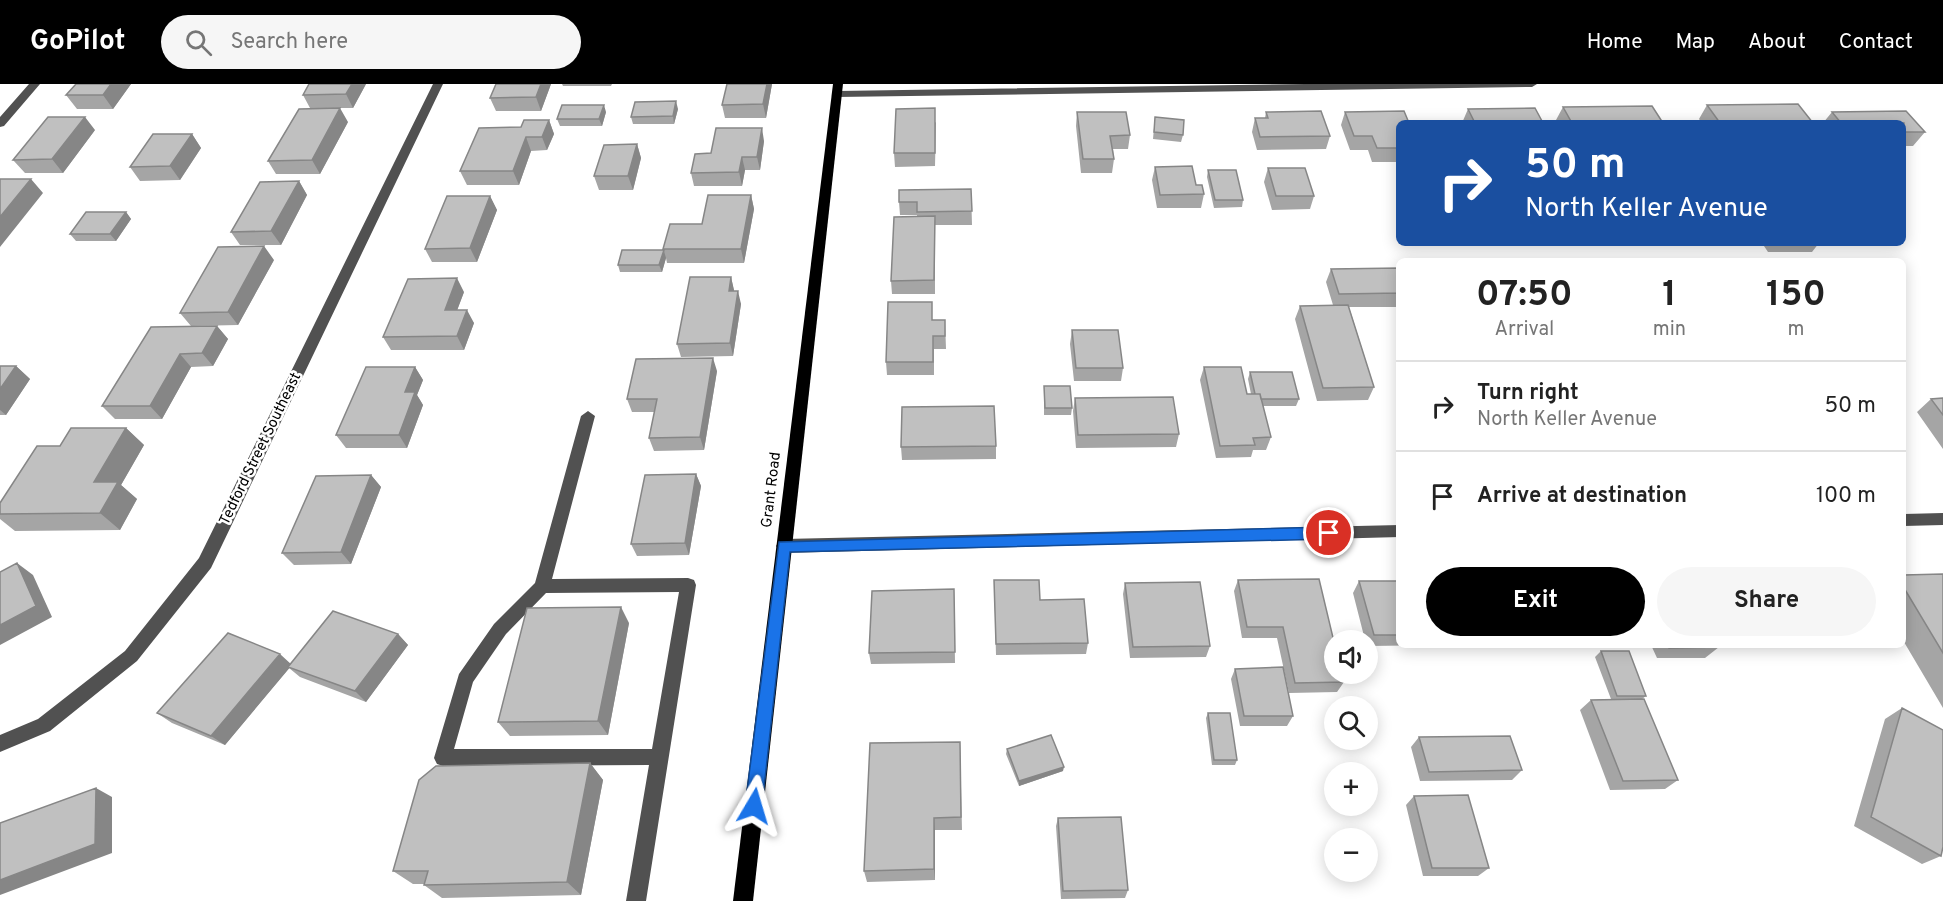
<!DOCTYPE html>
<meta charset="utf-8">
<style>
:root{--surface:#fff;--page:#f6f6f6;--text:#222;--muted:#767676;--line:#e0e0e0;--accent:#000}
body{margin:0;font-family:Overpass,sans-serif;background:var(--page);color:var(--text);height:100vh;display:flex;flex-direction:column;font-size:22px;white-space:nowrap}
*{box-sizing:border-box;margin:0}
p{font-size:20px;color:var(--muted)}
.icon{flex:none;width:33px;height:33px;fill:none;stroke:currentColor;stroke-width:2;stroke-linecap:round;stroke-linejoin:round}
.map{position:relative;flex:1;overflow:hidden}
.drawer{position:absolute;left:1396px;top:174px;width:510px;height:390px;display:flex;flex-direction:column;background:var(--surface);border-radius:9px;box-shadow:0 3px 15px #0003}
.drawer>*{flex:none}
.top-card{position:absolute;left:1396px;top:36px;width:510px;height:126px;border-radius:9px;box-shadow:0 3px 15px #0003;background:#1a4fa0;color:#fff;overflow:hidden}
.controls{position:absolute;left:1324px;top:546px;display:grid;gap:12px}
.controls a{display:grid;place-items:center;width:54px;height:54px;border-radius:50%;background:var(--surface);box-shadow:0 3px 15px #0003;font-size:30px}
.pin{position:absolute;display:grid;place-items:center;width:51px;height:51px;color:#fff;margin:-26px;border:3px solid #fff;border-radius:50%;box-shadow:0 2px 6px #0007}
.me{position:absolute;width:66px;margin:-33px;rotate:7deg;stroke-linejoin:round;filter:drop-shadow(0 0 4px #0008)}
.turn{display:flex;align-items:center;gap:21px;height:126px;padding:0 30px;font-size:27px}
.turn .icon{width:78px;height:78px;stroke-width:2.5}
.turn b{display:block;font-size:42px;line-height:51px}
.eta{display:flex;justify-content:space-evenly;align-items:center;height:102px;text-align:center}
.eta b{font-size:36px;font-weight:700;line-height:42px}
.primary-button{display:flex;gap:12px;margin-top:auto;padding:12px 30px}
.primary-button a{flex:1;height:69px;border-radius:36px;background:var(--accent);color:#fff;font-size:24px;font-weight:700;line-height:69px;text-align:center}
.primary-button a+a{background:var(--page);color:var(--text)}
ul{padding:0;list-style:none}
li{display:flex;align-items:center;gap:18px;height:90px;padding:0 30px;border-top:2px solid var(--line)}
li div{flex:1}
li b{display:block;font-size:22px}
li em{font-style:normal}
header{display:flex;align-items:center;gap:36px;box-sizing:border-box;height:84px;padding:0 30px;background:var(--accent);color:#fff}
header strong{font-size:28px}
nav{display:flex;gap:33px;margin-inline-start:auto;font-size:21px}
.search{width:420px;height:54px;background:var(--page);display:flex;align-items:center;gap:15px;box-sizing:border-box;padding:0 21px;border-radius:33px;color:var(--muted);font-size:22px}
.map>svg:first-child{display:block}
</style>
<header>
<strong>GoPilot</strong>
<div class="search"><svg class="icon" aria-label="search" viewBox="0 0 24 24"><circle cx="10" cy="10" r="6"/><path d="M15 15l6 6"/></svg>Search here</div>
<nav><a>Home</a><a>Map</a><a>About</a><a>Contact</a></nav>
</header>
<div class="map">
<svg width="1943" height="817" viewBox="0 0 1943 817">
<rect width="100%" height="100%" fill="#fff"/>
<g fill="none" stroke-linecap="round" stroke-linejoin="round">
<!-- minor -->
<path fill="#515151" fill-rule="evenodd" d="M29,0H40L4,42L0,43V33Z
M433,0H443L211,484L137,577L50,647L0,668V651L38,635L125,567L199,474Z
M1305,0H1537L1532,3L837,13L832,10L837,7Z
M588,327L595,332L552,495L688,494L694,496L696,501L646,817H626L649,681L443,682L437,680L434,674L459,590L494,540L535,499L581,332ZM679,508L652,665H454L473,598L506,550L546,509Z
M1943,429V441L1904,442V430Z
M1400,441V453L784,469L779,467L776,462L779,457L784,455Z"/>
<!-- major -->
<path fill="#000" fill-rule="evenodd" d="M833,0H843L753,817H733Z"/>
</g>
<!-- wall -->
<path fill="#a5a5a5" d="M76,0H131L113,25H77L66,11Z
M366,0L353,24H310L303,11Z
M496,0H551L541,27H496L490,14Z
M562,0H612L611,2H563Z
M727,0H772L766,34H725L722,21Z
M1707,21L1813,39H1702L1699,35Z
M1563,23L1663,39H1558L1556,36Z
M678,25L674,40H633L631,33Z
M1468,25L1543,39H1462Z
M1906,27L1925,48L1913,62H1904V39H1823L1832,28Z
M606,28L602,42H560L557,35Z
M1077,28L1130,51L1128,65H1113L1114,75L1112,89H1081L1076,42Z
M1266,28L1330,52L1326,65L1257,66L1252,48L1255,34H1265Z
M1345,28L1400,39V78H1372L1368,66H1350L1341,41Z
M1155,33L1183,51L1181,58L1153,55Z
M549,36L554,50L547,66L531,67L519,101H467L460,87L521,43Z
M348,38L320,90H276L268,77Z
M936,38L935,82L895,83L894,69Z
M95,46L63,89H25L13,76Z
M192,50L201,64L180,96L140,97L130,83Z
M764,57L760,86H745L742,102H694L691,89L711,69Z
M637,60L641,74L633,106H599L594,92Z
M1155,83L1196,101L1204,110L1201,124H1157L1152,96Z
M1268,84L1314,112L1310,125L1272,126L1264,98Z
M1208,86L1243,116L1242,123L1214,124L1207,93Z
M299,97L307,111L281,161H240L231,148Z
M971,105L972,141H935V210H892L891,197L917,133V131H900L899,118Z
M751,111L754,125L744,179H667L666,174L662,188H620L618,181L664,166L663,165L702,140Z
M490,112L497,126L477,178H432L425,165Z
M126,128L131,135L116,157H76L70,150Z
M1762,159H1819L1812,168H1768Z
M274,176L238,241L191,242L180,229Z
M1400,184V218L1398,223H1349L1374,303L1368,316L1317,317L1295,235L1300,222L1333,221L1326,198L1331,185Z
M731,193L734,207L741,220L733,272L681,273L677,260Z
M464,208L457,226L474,239L464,266H391L383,253Z
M932,236H945L946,265H934V291H887L886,278Z
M217,242L228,255L213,282L191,283L162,335H115L102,322Z
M1072,246L1123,284L1121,297H1074L1070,260Z
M0,282H16L30,295L6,331H0Z
M415,283L423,296L417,311L423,321L407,364H346L336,351Z
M1204,283L1247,310H1251L1248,295L1250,288L1299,315L1296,322H1263L1271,353L1266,366H1253L1251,373L1216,374L1200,296Z
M717,287L704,366L654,367L649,354L655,328H632L627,315Z
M1044,302L1072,324L1071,331H1044Z
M1075,314L1179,350L1176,363L1076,364L1073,327Z
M1943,314V365L1917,328L1931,315Z
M126,344L144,361L121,401L137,415L120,446L15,447L0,435V419L60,362Z
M996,362V375L902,376L901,363Z
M696,390L701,402L689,471L637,472L631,460Z
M371,391L381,403L351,480L294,481L282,469Z
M1943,490V624L1904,558V491Z
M994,496L1040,516L1088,559L1086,570L996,571Z
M1238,496L1344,598L1337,608L1289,609L1277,554H1242L1234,507Z
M1359,497H1400V561H1446L1368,562V556H1365L1353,509Z
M1125,499L1210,562L1206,573L1130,574L1123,510Z
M954,505L955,579L871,580L869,569Z
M629,539L608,651L510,652L498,638Z
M398,550L408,561L366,618L300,593L289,584L225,661L172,639L157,629L290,580Z
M1512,561H1566L1512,562Z
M1651,561H1718L1719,563L1705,574H1657Z
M1601,567L1646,612L1642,615L1678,696L1665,705L1610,706L1580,626L1591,616L1611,615L1595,573Z
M1235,585L1293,632L1287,642H1240L1231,595Z
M1902,624L1941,772L1922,780L1854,742L1885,635Z
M1208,629L1237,676L1235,681H1212L1206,634Z
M1419,653L1522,686L1512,696L1420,697L1411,663Z
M960,658L962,746H935V796L867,798L864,787Z
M1007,665L1063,687L1019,702L1006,670Z
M590,679L603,696L581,811L442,814L424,801V800H413L393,787Z
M1414,712L1489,784L1478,792H1423L1406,721Z
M1058,734L1128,806L1125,814L1061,815L1056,742Z"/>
<!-- shaded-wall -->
<path fill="#868686" d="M111,0H131L113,25L103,11Z
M352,0H366L353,24L346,10Z
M541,0H551L541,27L536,13Z
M767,0H772L766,34L763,20Z
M676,17L678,25L674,40L673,32Z
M604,21L606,28L602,42L599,35Z
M340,24L348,38L320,90L312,76Z
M85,33L95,46L63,89L52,75Z
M549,36L554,50L547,66L542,53Z
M762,44L764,57L760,86L757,73Z
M192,50L201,64L180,96L170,82Z
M526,53L531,67L519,101L513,87Z
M637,60L641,74L633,106L628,92Z
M742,73L745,86L742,102L739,88Z
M31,95L43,109L0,163V133Z
M299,97L307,111L281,161L271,147Z
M751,111L754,125L744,179L741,165Z
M490,112L497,126L477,178L470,164Z
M126,128L131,135L116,157L110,150Z
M264,162L274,176L238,241L228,228Z
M664,167L666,174L662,188L659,181Z
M731,193L734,206L732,221L729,207Z
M457,194L464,208L452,240L445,226Z
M738,207L741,220L733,272L730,259Z
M467,226L474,239L464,266L457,252Z
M217,242L228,255L213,282L202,269Z
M180,270L191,283L162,335L150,322Z
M713,274L717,287L704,366L700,353Z
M16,282L30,295L6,331L0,326V305Z
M415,283L423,296L417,311L423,321L407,364L399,351L405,308Z
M126,344L144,361L121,401L137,415L120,446L100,429L94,398Z
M696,390L701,402L689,471L685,459Z
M371,391L381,403L351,480L341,468Z
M17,479L33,491L52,533L0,561V541Z
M621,523L629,539L608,651L598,637Z
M398,550L408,561L366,618L355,607Z
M280,570L292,581L225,661L211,652Z
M590,679L603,696L581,811L567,798Z
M1064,683L1063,687L1019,702V697Z
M96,704L112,713V769L0,811V796Z
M934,734L935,746V796L934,785Z"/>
<!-- building -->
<path fill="#c0c0c0" stroke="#868686" stroke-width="1.5" d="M76,0H111L103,11H66Z
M309,0H352L346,10L303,11Z
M496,0H541L536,13L490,14Z
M727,0H767L763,20L722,21Z
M676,17L673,32L631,33L635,18Z
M1798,20L1813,39H1720L1707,21Z
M562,21H604L599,35H557Z
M1652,22L1663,39H1572L1563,23Z
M340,24L312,76L268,77L299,25Z
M935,24V69H894L896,25Z
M1535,24L1543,39H1475L1468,25Z
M1321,27L1330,52L1260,53L1255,34H1268L1266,28Z
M1404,27L1409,39H1400V64H1377L1372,52H1354L1345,28Z
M1906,27L1925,48H1904V39H1841L1832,28Z
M1077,28H1126L1130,51L1110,52L1114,75H1083Z
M48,33H85L52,75L13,76Z
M1155,33L1184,36L1183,51L1154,48Z
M524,36H549L542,53H526L513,87H460L479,44L521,43Z
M716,44H762L757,73H742L739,88L691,89L695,70L711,69Z
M153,50H192L170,82L130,83Z
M637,60L628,92H594L604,61Z
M1192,82L1196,101H1202L1204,110L1160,111L1155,83Z
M1268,84H1305L1314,112H1276Z
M1208,86H1236L1243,116H1215Z
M0,95H31L0,133Z
M299,97L271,147L231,148L260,98Z
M971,105L972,127L917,128V118H899V106Z
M708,111H751L741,165H663L670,140H702Z
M447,112H490L470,164L425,165Z
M86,128H126L110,150H70Z
M935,132L934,196L891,197L894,133Z
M264,162L228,228L180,229L218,163Z
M622,166H664L659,181H618Z
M1627,175L1629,177H1518L1517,176Z
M1400,184V209L1339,210L1331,185Z
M690,193H731L729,207H738L730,259L677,260Z
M457,194L445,226H467L457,252L383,253L408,195Z
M888,218H932V236H945V252H933V278H886Z
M1348,221L1374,303L1323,304L1300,222Z
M217,242L202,269L180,270L150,322H102L151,243Z
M1072,246H1118L1123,284H1076Z
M713,274L700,353L649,354L657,315H627L636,275Z
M0,282H16L0,305Z
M366,283H415L405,308H415L399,351H336Z
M1204,283H1241L1247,310H1260L1271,353L1253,354L1255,361L1220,362Z
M1250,288H1292L1299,315H1261L1260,310H1255Z
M1044,302H1070L1072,324H1045Z
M1173,313L1179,350L1078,351L1075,314Z
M1943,314V331L1931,315Z
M994,322L996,362L901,363L902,323Z
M71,344H126L94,398H118L100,429L0,430V419L37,362H60Z
M696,390L685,459L631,460L645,391Z
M371,391L341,468L282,469L316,392Z
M17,479L36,522L0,541V488Z
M1943,490V569L1904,504V491Z
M1319,495L1335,562V590H1342L1344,598L1295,599L1283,543H1247L1238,496Z
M994,496H1039L1040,516L1084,515L1088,559L996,560Z
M1359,497H1400V551H1374Z
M1200,498L1210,562L1133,563L1125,499Z
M954,505L955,568L869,569L872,507Z
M621,523L598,637L498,638L527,524Z
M333,527L398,550L355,607L288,583Z
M228,549L280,570L211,652L157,629Z
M1668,561H1718L1719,563L1669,564Z
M1601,567H1629L1646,612H1617Z
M1283,583L1293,632H1244L1235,585Z
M1644,615L1678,696L1623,697L1591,616Z
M1902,624L1943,646V763L1941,772L1871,733Z
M1208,629H1230L1237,676H1214Z
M1051,651L1064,683L1019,697L1007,665Z
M1510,652L1522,686L1429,688L1419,653Z
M960,658L961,733L934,734V785L864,787L870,659Z
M590,679L567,798L424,801L428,787H393L419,696L436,682Z
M96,704L95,760L0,796V739Z
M1468,711L1489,784H1432L1414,712Z
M1121,733L1128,806L1063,807L1058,734Z"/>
<!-- route -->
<path fill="#1a73e8" stroke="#114b97" stroke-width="1.5" d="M1329,443L1334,445L1336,449L1334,453L1329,455L790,468L762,722L760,728L754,730L748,728L745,722L779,458Z"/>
<g text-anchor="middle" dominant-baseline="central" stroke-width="5" stroke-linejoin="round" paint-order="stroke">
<!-- street labels -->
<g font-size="15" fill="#000" stroke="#fff">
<text transform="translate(261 365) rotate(-64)">Tedford Street Southeast</text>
<text transform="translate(772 406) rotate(-83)">Grant Road</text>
</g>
</g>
</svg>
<div class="controls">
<a><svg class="icon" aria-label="sound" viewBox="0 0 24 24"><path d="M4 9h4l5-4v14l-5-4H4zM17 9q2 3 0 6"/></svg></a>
<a><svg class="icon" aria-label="search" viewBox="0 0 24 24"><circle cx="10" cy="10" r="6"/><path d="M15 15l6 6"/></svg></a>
<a>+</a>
<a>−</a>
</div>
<div class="pin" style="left:1329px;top:449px;background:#d93025"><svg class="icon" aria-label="arrive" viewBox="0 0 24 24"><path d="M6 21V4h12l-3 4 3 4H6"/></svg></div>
<svg class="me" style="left:754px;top:722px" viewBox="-20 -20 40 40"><path d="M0-17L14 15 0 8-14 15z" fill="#1a73e8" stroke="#fff" stroke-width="4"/></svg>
<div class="top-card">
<div class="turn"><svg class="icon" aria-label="right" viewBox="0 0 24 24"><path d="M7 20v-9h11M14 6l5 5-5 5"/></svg><div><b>50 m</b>North Keller Avenue</div></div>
</div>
<section class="drawer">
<div class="eta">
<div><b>07:50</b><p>Arrival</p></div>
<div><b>1</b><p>min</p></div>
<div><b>150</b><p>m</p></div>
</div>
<ul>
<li><svg class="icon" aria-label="right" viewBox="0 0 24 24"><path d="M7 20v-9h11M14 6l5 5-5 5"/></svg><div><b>Turn right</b><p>North Keller Avenue</p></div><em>50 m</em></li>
<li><svg class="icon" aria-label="arrive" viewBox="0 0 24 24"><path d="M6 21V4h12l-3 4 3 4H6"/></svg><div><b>Arrive at destination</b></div><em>100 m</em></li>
</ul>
<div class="primary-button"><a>Exit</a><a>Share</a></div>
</section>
</div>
